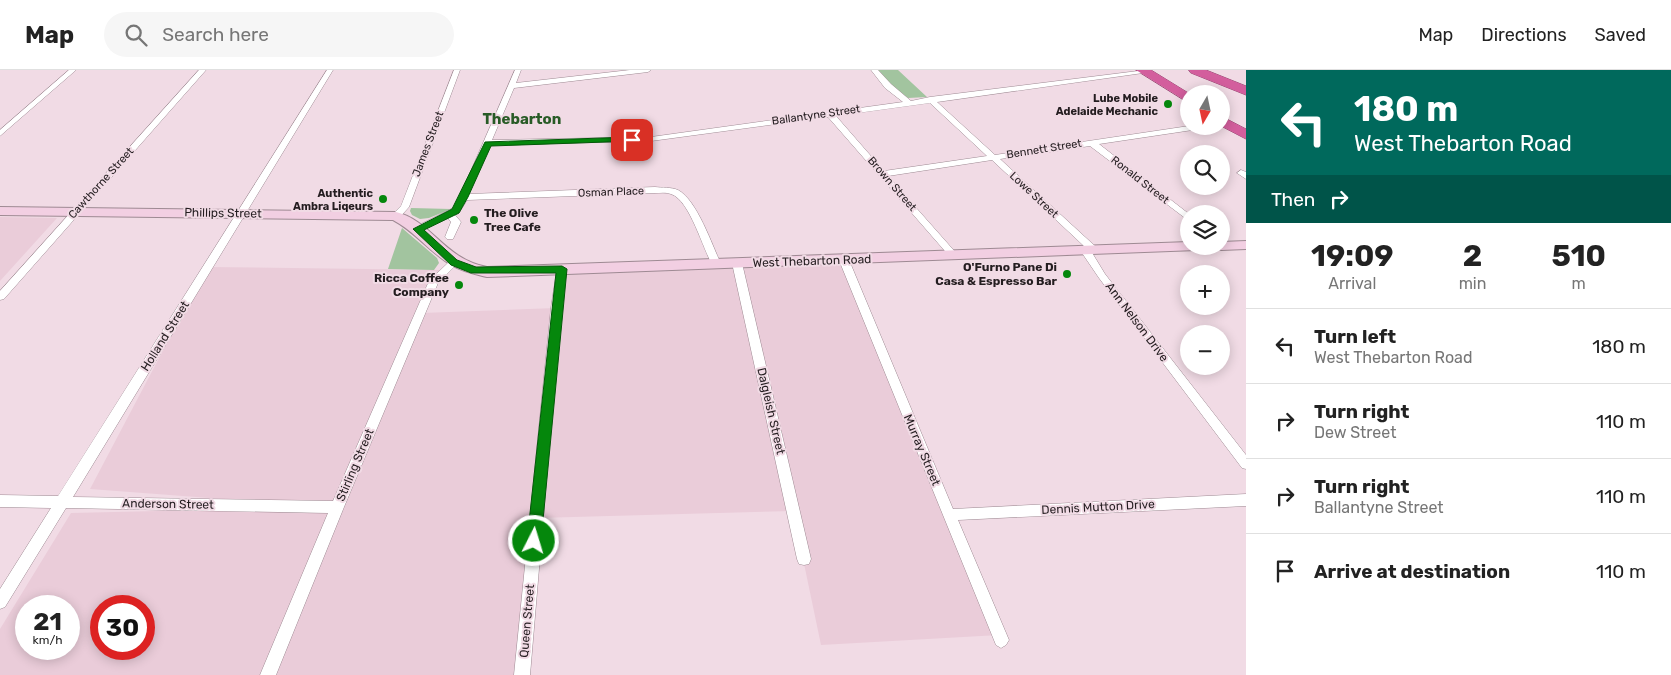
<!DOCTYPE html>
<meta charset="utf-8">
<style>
:root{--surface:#fff;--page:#f6f6f6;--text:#222;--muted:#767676;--line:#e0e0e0}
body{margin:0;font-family:Rubik,sans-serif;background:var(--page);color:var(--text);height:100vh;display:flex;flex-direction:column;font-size:19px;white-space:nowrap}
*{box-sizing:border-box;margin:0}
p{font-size:16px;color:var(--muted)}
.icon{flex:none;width:28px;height:28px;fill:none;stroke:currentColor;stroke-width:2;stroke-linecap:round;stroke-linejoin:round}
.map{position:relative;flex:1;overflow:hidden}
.details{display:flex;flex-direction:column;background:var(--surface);width:425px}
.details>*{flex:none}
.banner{background:#00695c;color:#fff;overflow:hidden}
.needle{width:32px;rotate:189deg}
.controls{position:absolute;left:1180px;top:15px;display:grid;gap:10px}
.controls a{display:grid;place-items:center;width:50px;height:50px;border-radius:50%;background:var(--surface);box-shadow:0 2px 12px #0003;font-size:25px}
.speed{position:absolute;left:15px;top:525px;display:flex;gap:10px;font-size:25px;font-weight:700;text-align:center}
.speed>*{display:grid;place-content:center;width:65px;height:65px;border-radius:50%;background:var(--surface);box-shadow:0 2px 12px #0003;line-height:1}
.speed small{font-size:12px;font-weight:400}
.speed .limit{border:8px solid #d22;background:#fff;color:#111}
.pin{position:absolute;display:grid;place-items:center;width:42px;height:42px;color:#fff;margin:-21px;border-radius:10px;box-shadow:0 2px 8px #0006}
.me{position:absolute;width:55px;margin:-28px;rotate:5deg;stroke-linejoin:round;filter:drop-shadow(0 0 4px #0008)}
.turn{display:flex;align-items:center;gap:18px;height:105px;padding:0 25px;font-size:22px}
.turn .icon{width:65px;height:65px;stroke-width:2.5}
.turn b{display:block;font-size:35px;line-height:42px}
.then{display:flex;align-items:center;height:48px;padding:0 25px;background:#0003;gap:10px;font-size:19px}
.eta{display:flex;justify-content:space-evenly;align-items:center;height:85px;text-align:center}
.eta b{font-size:30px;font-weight:700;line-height:35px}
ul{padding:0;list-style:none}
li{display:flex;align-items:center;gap:15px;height:75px;padding:0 25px;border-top:1px solid var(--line)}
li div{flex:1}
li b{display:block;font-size:19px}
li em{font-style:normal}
header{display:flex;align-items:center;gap:30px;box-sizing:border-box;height:70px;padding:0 25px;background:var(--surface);border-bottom:1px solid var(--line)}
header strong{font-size:24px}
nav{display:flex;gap:28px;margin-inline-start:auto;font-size:18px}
.search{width:350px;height:45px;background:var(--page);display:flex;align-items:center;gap:12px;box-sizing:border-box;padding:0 18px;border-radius:28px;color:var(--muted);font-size:19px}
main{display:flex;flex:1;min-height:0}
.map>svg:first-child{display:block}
</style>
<header>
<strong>Map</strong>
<div class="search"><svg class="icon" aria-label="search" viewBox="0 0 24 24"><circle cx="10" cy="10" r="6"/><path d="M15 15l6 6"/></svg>Search here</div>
<nav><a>Map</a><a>Directions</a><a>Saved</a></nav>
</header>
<main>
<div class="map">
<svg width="1246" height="605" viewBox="0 0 1246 605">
<rect width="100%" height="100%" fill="#f1dbe5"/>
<!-- built -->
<path fill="#eaccd9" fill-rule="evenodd" d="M0,147L57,148L0,211Z
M844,190L999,565L821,575L793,441L537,448L522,605H0V559L71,443L329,437L90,419L207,197L444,200L422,243L556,238L562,199ZM26,536H69V579H26ZM101,536H144V579H101Z"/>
<!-- green -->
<path fill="#a2c49f" d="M877,0H898L927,27L908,28L890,15Z
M411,138L451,139L429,148L420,149L412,145L410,141Z
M402,158L437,188L439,193L434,200L388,199Z"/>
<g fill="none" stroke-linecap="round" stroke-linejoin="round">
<defs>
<path id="street" d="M69,0H76L0,66V60Z
M199,0H206L4,229L0,230V221Z
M327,0H333L73,427L333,431L429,211L451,190H457L459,192L438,213L344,437L276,605H260L328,443L66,438L5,537L0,539V519L51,438L0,437V425L58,426Z
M454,0H460L409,137L399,148H393L391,146L401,136Z
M515,0H521L516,13L630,0H651L648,2L514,18L492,70L651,67L903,32L885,18L871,0H878L891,14L911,31L930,27L1146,0L1145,2L1143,3L937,32L995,85L1189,56H1210L1206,58L1099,74L1189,144V151L1090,76L1000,89L1096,177V181H1091L1105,204L1246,385V399L1242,398L1099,208L1080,180L1085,177L992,90L888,106L957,184L959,186L954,189L951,188L828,47L651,71L490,75L469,124L655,117C662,118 671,117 678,120C697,130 712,175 721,194L719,196H713C703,180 690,130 671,124C666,122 660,123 655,123L467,130L459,143L455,145L461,152L453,169H447L445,167L451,152L448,148L421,161H415V157L455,137ZM930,33L987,86L884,101L836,46Z
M1241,100L1246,102V109L1237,103Z
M844,187L849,190L953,439L1246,424V436L958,450L1009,570L1006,575L1001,578L996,575L839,190Z
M737,190L742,193L811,489L809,494L804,495L799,494L797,489L732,193Z
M562,196L567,199L561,238L530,605H514L551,238L557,199Z"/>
<path id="secondary" d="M0,137L396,142C432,151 444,189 487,197L1189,172V176H1204L1197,180L487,207C475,204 463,202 453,196C431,184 416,162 393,150L0,145Z
M1246,171V179L1221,180L1214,176H1221V172Z"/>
<path id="highway" d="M1136,0H1151L1190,24L1189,33Z
M1189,0H1206L1246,16V25L1191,3Z
M1221,46L1246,59V69L1221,56Z"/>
</defs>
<!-- street casing -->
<use href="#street" stroke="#9e8a93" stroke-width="1"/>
<!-- secondary casing -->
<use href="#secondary" stroke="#9e8a93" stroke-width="2"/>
<!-- highway casing -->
<use href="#highway" stroke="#964771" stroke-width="1"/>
<!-- street -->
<use href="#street" fill="#fff" fill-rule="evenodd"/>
<!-- secondary -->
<use href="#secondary" fill="#f2cfe2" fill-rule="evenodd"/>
<!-- highway -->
<use href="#highway" fill="#d35e9d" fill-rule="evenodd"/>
</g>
<!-- route -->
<path fill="#05870c" stroke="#035808" d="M632,67L635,68V71L491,76L468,127L459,143L424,160L457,190L476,197L562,196L567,199L541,471L539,475L534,477L529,475L527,471L556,203H471L451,195L413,159L452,139L485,72Z"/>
<!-- markers -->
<g fill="#05870c" stroke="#f1dbe5" stroke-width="2">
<circle cx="1168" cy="34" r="5"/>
<circle cx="383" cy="129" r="5"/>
<circle cx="474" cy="150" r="5"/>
<circle cx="1067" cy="204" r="5"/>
<circle cx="459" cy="215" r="5"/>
</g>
<g text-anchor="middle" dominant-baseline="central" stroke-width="4" stroke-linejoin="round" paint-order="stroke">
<!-- far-poi labels -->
<g font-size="11" font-weight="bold" fill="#241d20" stroke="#f1dbe5" text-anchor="end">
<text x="1158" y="28">Lube Mobile<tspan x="1158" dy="13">Adelaide Mechanic</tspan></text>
<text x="373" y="123">Authentic<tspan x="373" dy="13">Ambra Liqeurs</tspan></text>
</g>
<!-- far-street labels -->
<g font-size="11" fill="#241d20" stroke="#f1dbe5">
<text transform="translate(816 45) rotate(-8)">Ballantyne Street</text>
<text transform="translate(428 74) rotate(-69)">James Street</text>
<text transform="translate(1044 79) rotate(-9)">Bennett Street</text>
<text transform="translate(1140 110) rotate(38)">Ronald Street</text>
<text transform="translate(101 113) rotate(-48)">Cawthorne Street</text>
<text transform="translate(892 114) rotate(49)">Brown Street</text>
<text transform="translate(611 122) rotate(-2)">Osman Place</text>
<text transform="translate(1034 125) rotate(43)">Lowe Street</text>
</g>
<!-- street labels -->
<g font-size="12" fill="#241d20" stroke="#f1dbe5">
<text transform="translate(223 143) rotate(1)">Phillips Street</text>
<text transform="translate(812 191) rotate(-2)">West Thebarton Road</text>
<text transform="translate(1137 252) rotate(53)">Ann Nelson Drive</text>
<text transform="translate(165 266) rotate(-58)">Holland Street</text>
<text transform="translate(771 341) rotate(77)">Dalgleish Street</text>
<text transform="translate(922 380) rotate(67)">Murray Street</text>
<text transform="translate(355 395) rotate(-67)">Stirling Street</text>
<text transform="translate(168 434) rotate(1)">Anderson Street</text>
<text transform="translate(1098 437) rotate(-3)">Dennis Mutton Drive</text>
<text transform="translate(527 551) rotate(-85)">Queen Street</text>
</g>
<!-- poi labels -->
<g font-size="12" font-weight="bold" fill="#241d20" stroke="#f1dbe5" text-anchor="end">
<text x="484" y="143" text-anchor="start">The Olive<tspan x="484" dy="14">Tree Cafe</tspan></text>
<text x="1057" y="197">O'Furno Pane Di<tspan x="1057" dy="14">Casa &amp; Espresso Bar</tspan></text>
<text x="449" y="208">Ricca Coffee<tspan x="449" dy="14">Company</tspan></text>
</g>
<!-- far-district labels -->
<g font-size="15" font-weight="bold" fill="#285b26" stroke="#f1dbe5">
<text x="522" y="49">Thebarton</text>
</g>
</g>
</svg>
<div class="controls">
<a><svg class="needle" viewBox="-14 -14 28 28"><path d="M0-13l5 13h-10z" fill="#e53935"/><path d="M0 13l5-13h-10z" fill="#767676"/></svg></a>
<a><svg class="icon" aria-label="search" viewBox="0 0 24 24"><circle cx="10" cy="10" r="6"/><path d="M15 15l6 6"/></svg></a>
<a><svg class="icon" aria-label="layers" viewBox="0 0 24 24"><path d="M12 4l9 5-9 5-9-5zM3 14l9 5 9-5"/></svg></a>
<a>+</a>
<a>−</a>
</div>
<div class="speed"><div>21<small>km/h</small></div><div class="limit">30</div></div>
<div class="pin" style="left:632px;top:70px;background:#d93025"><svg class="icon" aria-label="arrive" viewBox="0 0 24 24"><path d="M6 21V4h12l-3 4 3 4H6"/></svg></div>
<svg class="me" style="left:534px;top:471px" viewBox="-20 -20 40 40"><circle r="17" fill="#05870c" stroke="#fff" stroke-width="3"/><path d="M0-11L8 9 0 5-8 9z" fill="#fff"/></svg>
</div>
<section class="details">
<div class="banner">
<div class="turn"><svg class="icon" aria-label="left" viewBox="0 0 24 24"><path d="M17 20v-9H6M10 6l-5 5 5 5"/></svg><div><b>180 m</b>West Thebarton Road</div></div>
<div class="then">Then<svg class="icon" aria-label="right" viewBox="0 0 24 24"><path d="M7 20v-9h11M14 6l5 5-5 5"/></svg></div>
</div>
<div class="eta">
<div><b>19:09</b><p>Arrival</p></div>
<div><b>2</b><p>min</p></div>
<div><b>510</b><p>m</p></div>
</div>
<ul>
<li><svg class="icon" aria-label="left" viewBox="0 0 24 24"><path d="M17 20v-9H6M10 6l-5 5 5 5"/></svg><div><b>Turn left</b><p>West Thebarton Road</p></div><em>180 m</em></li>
<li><svg class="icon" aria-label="right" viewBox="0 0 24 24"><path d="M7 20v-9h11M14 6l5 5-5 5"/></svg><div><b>Turn right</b><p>Dew Street</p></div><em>110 m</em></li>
<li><svg class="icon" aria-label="right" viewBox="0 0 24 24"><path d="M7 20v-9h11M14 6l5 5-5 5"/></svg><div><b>Turn right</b><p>Ballantyne Street</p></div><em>110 m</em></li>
<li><svg class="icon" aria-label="arrive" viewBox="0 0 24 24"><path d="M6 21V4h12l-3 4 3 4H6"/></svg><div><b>Arrive at destination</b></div><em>110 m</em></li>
</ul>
</section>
</main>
